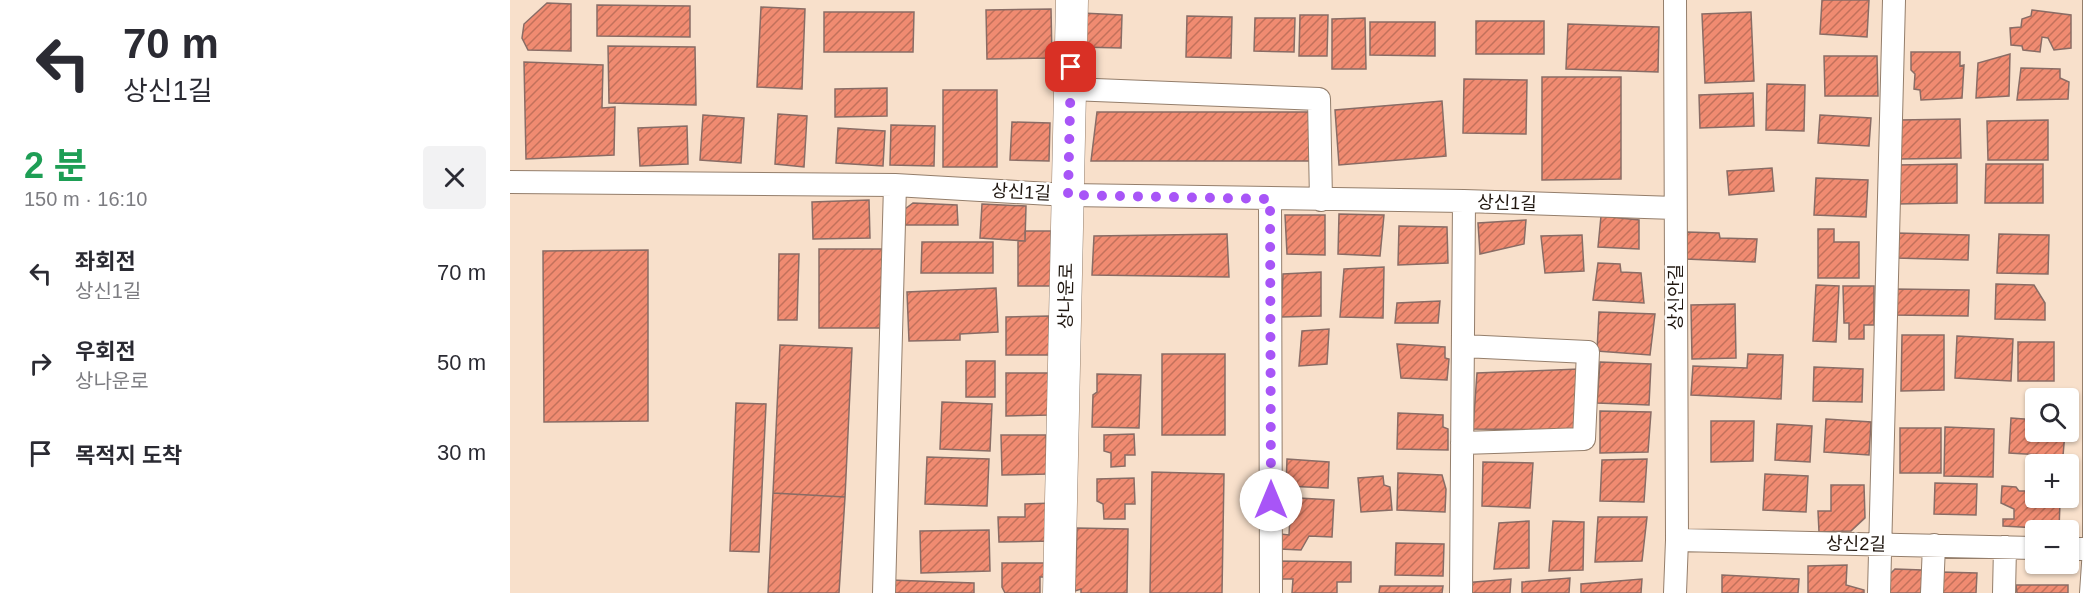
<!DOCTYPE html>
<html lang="ko">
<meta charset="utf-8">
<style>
:root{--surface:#fff;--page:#f2f2f3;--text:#2b2b33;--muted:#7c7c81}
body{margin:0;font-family:Helvetica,"Noto Sans KR",sans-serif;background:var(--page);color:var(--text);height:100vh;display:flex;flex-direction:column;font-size:22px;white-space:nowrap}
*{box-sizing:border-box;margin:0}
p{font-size:20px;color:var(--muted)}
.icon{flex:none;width:33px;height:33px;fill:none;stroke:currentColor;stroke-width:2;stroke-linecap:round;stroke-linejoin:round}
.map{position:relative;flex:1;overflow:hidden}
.panel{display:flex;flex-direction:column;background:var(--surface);width:510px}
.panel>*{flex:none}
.banner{background:#fff;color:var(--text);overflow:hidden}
.fabs{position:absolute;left:1515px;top:388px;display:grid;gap:12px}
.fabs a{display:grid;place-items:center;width:54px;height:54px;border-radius:6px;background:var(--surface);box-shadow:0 2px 4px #0004;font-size:30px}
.pin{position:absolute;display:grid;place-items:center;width:51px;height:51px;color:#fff;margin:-26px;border-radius:12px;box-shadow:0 3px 9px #0006}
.me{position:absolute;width:66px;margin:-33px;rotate:0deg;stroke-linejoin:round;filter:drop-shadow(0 0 4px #0008)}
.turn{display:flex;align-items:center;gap:21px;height:126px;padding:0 24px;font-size:27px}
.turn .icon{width:78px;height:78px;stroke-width:2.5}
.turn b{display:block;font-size:42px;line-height:51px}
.round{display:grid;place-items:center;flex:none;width:63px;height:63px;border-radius:6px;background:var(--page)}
.headline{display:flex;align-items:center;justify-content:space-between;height:102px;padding:0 24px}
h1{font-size:36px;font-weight:700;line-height:45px;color:#1e9e55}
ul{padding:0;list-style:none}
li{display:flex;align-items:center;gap:18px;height:90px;padding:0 24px}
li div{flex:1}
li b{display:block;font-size:22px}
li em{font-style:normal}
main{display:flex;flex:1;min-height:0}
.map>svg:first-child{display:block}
</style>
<main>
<section class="panel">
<div class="banner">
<div class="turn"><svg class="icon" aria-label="left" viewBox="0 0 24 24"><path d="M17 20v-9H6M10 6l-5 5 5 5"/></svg><div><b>70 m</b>상신1길</div></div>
</div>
<div class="headline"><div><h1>2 분</h1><p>150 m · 16:10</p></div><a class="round"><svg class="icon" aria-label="close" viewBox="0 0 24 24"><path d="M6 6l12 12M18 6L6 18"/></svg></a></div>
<ul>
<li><svg class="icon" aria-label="left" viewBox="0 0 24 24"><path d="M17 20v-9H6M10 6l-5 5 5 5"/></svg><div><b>좌회전</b><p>상신1길</p></div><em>70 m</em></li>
<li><svg class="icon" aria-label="right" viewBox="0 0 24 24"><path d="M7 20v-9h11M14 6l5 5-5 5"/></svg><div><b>우회전</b><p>상나운로</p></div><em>50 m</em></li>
<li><svg class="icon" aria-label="arrive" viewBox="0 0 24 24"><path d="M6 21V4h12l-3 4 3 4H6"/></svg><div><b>목적지 도착</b></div><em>30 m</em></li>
</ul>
</section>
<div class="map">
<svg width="1587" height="593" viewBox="0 0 1587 593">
<defs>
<pattern id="building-hatch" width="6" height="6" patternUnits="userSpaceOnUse" patternTransform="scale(1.5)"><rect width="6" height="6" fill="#f08b71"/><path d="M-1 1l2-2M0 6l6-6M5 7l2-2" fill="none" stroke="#c2715b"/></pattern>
</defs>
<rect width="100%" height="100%" fill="#f8e0cb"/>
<!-- building -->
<path fill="url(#building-hatch)" stroke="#896c65" stroke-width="1.5" d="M1312,0H1359L1357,37L1310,34Z
M37,3L61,4V51L18,50L12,38L14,24Z
M87,5L180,6V37L87,36Z
M251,7L295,9L292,89L247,87Z
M541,9L542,58L477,59L476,10Z
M1522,10L1561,15V48L1544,50L1538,38L1532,37L1530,52L1513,50L1512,46L1501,45L1500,28L1511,27L1512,19L1521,16Z
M314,12H404L403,52H314Z
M1241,12L1244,81L1195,83L1192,14Z
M572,13L612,15L611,48L571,47Z
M790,15H818L817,56H789Z
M677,16L722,17L721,58L676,57Z
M745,18H785L784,52L744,51Z
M855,18L856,69H822V19Z
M966,21H1034V54H966Z
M860,22H925V56L860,55Z
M1058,24L1149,27L1148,72L1056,69Z
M98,46L185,47L186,105L99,103Z
M1401,52H1450V66L1454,65L1452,98L1411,100L1410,90L1404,89L1405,74L1401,70Z
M1500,54L1499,96L1466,98L1468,63Z
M1314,56H1367L1368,96H1315Z
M14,62L93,65L92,108L105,107L104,155L16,159Z
M1511,68L1550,69V78L1559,82L1558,99L1507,100Z
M1032,77H1111V179L1032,180Z
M954,79L1017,80L1016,134L953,133Z
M1257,84L1295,85L1294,131L1256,130Z
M377,88V116L325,117V89Z
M433,90H487V167H433Z
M1243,93L1244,126L1190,128L1189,95Z
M932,101L936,156L829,165L825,110Z
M587,112H801L802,161H581Z
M268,114L297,116L294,167L265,164Z
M193,115L234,118L231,163L190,160Z
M1310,115L1361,118L1359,146L1308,143Z
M1450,119L1451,158L1390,159V120Z
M1538,120V160H1478L1477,121Z
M502,122L540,123L539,161L500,160Z
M381,125L425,126L424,166L380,165Z
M177,126L178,164L130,166L128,128Z
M328,128L375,131L373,166L326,163Z
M1447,164V203L1386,204V165Z
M1476,164H1533V203H1475Z
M1262,168L1264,191L1219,195L1217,171Z
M1306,178L1358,180L1356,217L1304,215Z
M359,200L360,238L303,239L302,202Z
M403,203L447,205L448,225H391V212Z
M472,204L516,206L515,241L470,238Z
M829,214L874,215L870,256L828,254Z
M775,215H815V255L777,254Z
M1091,216L1129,220V249L1088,247Z
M1016,220L1014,244L970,254L968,223Z
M889,226L937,227L938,263L888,265Z
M1308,229H1324V242H1349V278H1308Z
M515,231H541V286H508V241H515Z
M1177,232L1209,233L1210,238L1247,239L1245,262L1176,259Z
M1387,233L1459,235L1458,260L1386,258Z
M717,234L719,277L582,275L584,236Z
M1489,234L1539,235L1538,274L1487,273Z
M1072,235L1074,271L1035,273L1031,236Z
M412,242H483V273H411Z
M309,249H373V328H309Z
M138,250V421L34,422L33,251Z
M269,254H289L287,320H268Z
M1088,263L1110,264L1111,272L1131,273L1134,303L1083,300Z
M874,267L873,318L830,317L834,269Z
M811,272V316L771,317L773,274Z
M1486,284L1524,285L1535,303V320L1485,319Z
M1306,285L1329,286L1326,342L1303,341Z
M1333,286H1364V325H1354V339H1339V323H1334Z
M486,288L488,332L450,334V340L399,341L397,292Z
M1383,289L1459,290L1458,316L1383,315Z
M930,301L928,323H885L887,303Z
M1225,304L1226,358L1182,359L1181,305Z
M1089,312L1145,314L1140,355L1087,351Z
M539,316V355H496V317Z
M819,329L817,364L789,366L792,331Z
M1392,335H1434V390L1391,391Z
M1447,336L1503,339L1501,381L1445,378Z
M1508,342H1544V381H1508Z
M887,344L935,347V358L939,359L937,380L891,378Z
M270,345L342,348L335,497L263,493Z
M652,354H715V435H652Z
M1238,354L1273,355L1271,399L1181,395L1183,366L1237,368Z
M456,361H485V397H456Z
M1090,362L1141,364L1139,405L1087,403Z
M1304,367L1353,369L1352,402L1303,401Z
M1069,369V430L963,429L967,373Z
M496,373H538L539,415L496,416Z
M587,374L631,375L629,428L582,427L583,395L587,392Z
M432,402L482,404L480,451L430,449Z
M226,403L256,404L249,552L220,551Z
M1090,411L1141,412L1138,452L1090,453Z
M888,413L933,415V427L938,429V450L887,449Z
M1501,418L1526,420V432H1555L1553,456L1499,453Z
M1316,419L1361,422L1359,455L1314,452Z
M1201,421H1244L1243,461L1201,462Z
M1267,424L1302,426L1300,462L1265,460Z
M1435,427L1484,429L1483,477L1434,476Z
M1390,428H1431V473H1390Z
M624,434L625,455H615V466L601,467V453L594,451V435Z
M491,435H536L537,474L492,475Z
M417,457L479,459L477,506L415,504Z
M777,459L819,462L818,488L776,486Z
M1137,459L1134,502L1090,501L1092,460Z
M973,462L1023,463L1020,508L972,506Z
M642,472L714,474L712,593H640Z
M888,473L932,475L936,489L935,512L887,510Z
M1255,474L1298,476L1296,512L1253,510Z
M873,476L874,485L880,487L882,510L851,512L848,478Z
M624,478L625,504H615V519H594L593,504L587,501V479Z
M1425,483L1467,484L1466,515L1424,514Z
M1321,485H1354L1355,518L1341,531L1309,532L1308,511H1321Z
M1492,486L1506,487L1509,491H1522L1526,493V498H1534L1540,502L1550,503L1549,529L1493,526V519H1504V509L1491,503Z
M263,493L335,497L329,593H258Z
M788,498L824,500L822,537L799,536L791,550L770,549L771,534L779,535L780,516H786Z
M543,503V541L489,542L488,517H515V504Z
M1088,517H1137L1132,561L1085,562Z
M1019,521V568L984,569L989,523Z
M1043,521L1074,522L1073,570L1039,571Z
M567,528L618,529L617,593H571V589L565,591Z
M479,530L480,571L411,573L410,531Z
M886,543L934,544L933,576L885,575Z
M767,561L841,562V582H827V593H782L783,579H767Z
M492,563H537V577H530V593H495L492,587Z
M1337,565L1336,585L1354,590V593H1298V566Z
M1385,569L1412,570V593H1376V578Z
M1431,572L1467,573L1466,593H1430Z
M1212,575L1289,579L1288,593H1212Z
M1060,578L1059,593H1012V582Z
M1001,579L1000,593H953V583Z
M1132,579L1131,593H1071V584Z
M380,580L464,583V593H380Z
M1506,585H1558V593H1507Z
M870,586H933L932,593H869Z"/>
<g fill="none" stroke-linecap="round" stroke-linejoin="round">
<defs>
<path id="street" d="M560,89L809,99L811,200
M0,182L385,185L558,195L954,201L1165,208
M760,199L761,593
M952,443L1074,439L1078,352L953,346
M1167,540L1526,548
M1558,549H1587
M374,593L385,185
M951,593L954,201
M1165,593L1167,540L1165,0
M1369,593L1384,0
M1422,593L1424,545
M1494,593L1495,547
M1581,593L1584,549V0"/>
<path id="secondary" d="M549,593L562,0"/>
</defs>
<!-- street casing -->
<use href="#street" stroke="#947e6b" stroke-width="24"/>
<!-- secondary casing -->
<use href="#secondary" stroke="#947e6b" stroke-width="33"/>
<!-- street -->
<use href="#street" stroke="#fff" stroke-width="22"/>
<!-- secondary -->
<use href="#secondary" stroke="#fff" stroke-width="32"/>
</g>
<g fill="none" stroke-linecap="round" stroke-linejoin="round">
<!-- route -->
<path stroke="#a855f7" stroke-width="10" stroke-dasharray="0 18" d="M561,67L558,195L760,199L761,500"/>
</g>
<g text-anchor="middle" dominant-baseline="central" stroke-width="5" stroke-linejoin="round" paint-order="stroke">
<!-- street labels -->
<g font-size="18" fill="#1f160f" stroke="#fff">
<text transform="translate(511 192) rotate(3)">상신1길</text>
<text transform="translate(997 203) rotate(2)">상신1길</text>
<text transform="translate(556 296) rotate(-89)">상나운로</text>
<text transform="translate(1166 297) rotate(-90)">상신안길</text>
<text transform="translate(1346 544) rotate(1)">상신2길</text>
</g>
</g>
</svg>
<div class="fabs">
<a><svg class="icon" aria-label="search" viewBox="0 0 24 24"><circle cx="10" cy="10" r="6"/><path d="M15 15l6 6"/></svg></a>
<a>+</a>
<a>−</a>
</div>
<div class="pin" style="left:561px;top:67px;background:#d93025"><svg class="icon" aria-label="arrive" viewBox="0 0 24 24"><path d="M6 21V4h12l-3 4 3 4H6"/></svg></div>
<svg class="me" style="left:761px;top:500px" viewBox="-20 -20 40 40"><circle r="19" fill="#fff"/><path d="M0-13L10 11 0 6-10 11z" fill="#a855f7"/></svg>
</div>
</main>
